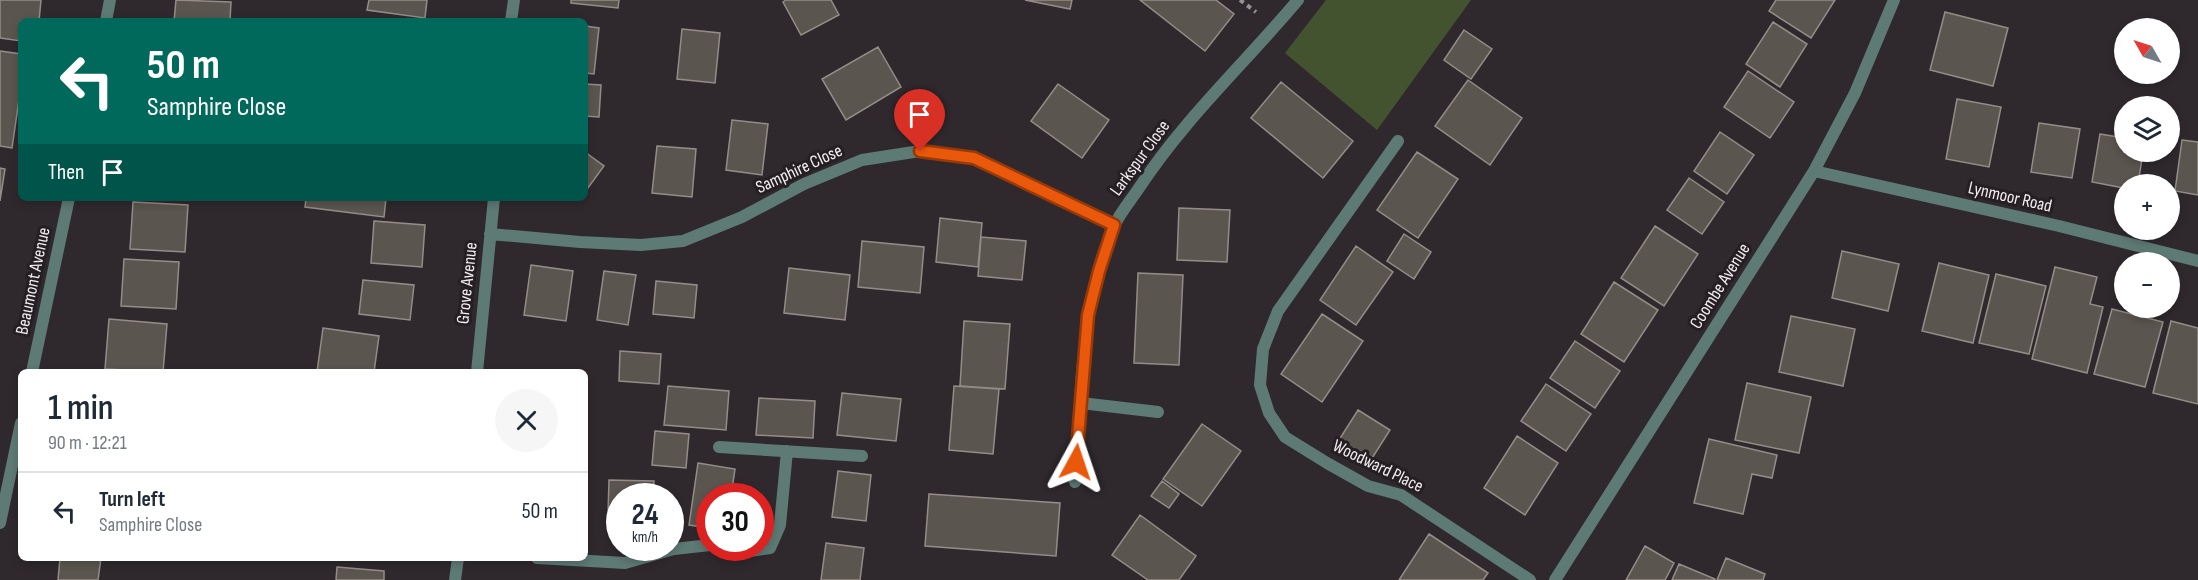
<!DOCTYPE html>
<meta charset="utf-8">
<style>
:root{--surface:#fff;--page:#f6f6f7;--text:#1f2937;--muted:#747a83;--line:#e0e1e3}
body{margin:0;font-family:"Sofia Sans Condensed",sans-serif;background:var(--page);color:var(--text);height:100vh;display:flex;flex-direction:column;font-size:22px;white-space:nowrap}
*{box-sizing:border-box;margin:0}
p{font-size:20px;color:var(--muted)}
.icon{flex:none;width:33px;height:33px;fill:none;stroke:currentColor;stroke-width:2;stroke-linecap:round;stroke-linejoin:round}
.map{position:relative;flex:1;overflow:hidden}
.drawer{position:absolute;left:18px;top:369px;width:570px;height:192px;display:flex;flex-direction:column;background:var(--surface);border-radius:9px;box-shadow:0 3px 9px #0003}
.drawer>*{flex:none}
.guide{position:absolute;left:18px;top:18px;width:570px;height:183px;border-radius:9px;box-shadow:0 3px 9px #0003;background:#00695c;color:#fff;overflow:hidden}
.needle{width:39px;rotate:309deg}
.tools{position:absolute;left:2114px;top:18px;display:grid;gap:12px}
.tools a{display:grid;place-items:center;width:66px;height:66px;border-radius:50%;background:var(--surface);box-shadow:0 3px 9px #0003;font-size:30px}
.speed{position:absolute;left:606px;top:483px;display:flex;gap:12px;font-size:30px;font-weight:700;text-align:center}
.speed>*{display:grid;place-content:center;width:78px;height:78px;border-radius:50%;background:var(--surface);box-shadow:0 3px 9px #0003;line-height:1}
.speed small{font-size:15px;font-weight:400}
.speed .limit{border:9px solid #d22;background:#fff;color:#111}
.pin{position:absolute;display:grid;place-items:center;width:51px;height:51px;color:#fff;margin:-62px -26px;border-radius:50% 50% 50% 0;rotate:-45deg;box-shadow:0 0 6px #0007}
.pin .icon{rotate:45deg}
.me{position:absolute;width:66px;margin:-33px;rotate:5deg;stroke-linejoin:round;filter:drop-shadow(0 0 4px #0008)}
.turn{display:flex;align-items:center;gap:21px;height:126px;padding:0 30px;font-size:27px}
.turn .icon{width:78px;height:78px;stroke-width:2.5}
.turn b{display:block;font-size:42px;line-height:51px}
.then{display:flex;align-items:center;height:57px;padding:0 30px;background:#0003;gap:12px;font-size:22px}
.round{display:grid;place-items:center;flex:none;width:63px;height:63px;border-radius:32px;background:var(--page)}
.headline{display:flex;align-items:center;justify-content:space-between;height:102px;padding:0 30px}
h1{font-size:36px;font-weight:600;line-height:45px}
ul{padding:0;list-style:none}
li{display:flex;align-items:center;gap:18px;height:78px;padding:0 30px;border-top:2px solid var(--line)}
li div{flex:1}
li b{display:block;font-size:22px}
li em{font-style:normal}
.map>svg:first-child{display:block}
</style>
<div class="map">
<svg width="2198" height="580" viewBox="0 0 2198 580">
<rect width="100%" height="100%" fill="#2f292e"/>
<!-- green -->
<path fill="#44532f" d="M1326,0H1471L1377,130L1285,53Z"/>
<!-- building -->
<path fill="#5b554f" stroke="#948d87" stroke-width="1.5" d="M0,0H41L39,21H21V41L0,38Z
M176,0L231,2L230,21H174Z
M369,0H427L425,18L367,10Z
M571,0H619L618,8L571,3Z
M786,0H831L839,15L801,35L783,2Z
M1025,0H1072L1070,9Z
M1140,0H1216L1234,14L1205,51Z
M1776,0H1835L1811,38L1769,11Z
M1945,12L2008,28L1993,86L1930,70Z
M1773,22L1807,44L1780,87L1746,64Z
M585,26L599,28L594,74L585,73Z
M682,29L720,33L715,83L677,79Z
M1464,30L1492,49L1471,79L1444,60Z
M878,47L901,87L846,120L822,79Z
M0,51L21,54V86L12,148L0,146Z
M1748,71L1794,102L1770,138L1724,107Z
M1468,80L1522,118L1490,165L1435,126Z
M1281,82L1353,141L1323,178L1251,118Z
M585,84L601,85L599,117L585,116Z
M1058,84L1109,120L1082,158L1031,121Z
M1957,99L2001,107L1989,167L1946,159Z
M732,120L768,124L762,175L726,170Z
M2039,123L2080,129L2072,178L2031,172Z
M1720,132L1754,155L1727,194L1694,171Z
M2100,134L2124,138V152H2143L2138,184H2124V188L2092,182Z
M2182,140L2198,142V195L2175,191Z
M657,146L696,149L692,197L652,193Z
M585,152L604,166L585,192Z
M1417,152L1458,179L1418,238L1377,210Z
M0,168L5,169L0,201Z
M1689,178L1724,202L1702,234L1667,210Z
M306,198H386L384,217L305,207Z
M133,202L188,205L185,252L130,249Z
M1179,208L1230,210L1227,262L1177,260Z
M940,218L982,223L978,267L936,262Z
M374,221L425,225L422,267L371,263Z
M1655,226L1698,254L1664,306L1621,278Z
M1404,234L1431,252L1414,279L1387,261Z
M981,237L1026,241L1022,280L978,276Z
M862,241L924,247L920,293L858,287Z
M1356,246L1393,272L1356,325L1320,300Z
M1842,251L1899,264L1888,311L1832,298Z
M124,259L179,262L176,309L121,306Z
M1939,263L1989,275L1973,343L1922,331Z
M531,265L573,271L566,321L524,315Z
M2055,267L2097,277L2090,304L2103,307L2087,373L2032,359Z
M789,268L850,275L845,320L784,313Z
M604,271L636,275L628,325L597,320Z
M1138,273L1183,275L1179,365L1134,363Z
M1996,274L2046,286L2029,354L1979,343Z
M363,280L414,285L410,320L359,314Z
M656,281L697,285L694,318L653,314Z
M1614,282L1658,310L1624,362L1581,334Z
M2112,309L2163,322L2145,387L2094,374Z
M1322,314L1363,341L1322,402L1281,374Z
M1791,316L1855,329L1843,386L1779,372Z
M109,319L167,324L163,372L105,369Z
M964,321L1010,324L1005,389L960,386Z
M2171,321L2198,328V404L2153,393Z
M323,328L379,336L374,372H317Z
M1575,341L1620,371L1595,408L1550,378Z
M620,351L661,354L659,384L619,381Z
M1747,383L1811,397L1799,453L1735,440Z
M1546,384L1591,414L1566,451L1521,421Z
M668,386L729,391L726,430L664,425Z
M954,386L999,389L993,454L949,450Z
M842,393L901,399L896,441L837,435Z
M759,398L815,401L813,438L756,435Z
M1358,410L1390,430L1369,463L1337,443Z
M1202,424L1241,451L1202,506L1163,479Z
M655,431L689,434L686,468L652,465Z
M1517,436L1558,463L1525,515L1484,488Z
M1709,439L1777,455L1772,478L1752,474L1743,514L1694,503Z
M698,463L735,469L731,496H710V528L689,525Z
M838,471L871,475L866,521L832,517Z
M609,480L654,481L653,496H620V514L608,513Z
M1162,481L1179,494L1169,508L1151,496Z
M929,494L1060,503L1056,556L925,546Z
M1140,515L1196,556L1179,580H1148L1112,555Z
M1429,534L1488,573L1483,580H1399Z
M826,543L864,548L860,580H821Z
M1645,546L1674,563L1665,580H1626Z
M60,558H101L98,580H58Z
M1726,558L1765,574L1763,580H1717Z
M1679,564L1715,579L1714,580H1672Z
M337,567L384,571V580H336Z"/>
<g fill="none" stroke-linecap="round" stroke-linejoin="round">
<!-- path -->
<path stroke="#979296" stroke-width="4" stroke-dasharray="4.5 4.5" stroke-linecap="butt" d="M1240,0L1256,12"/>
<!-- street -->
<path stroke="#5e7a75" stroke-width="12" d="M106,21L110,0
M511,21L514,0
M1398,141L1278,311L1263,349L1260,385L1269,413L1285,437L1327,463L1368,486L1401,495L1530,580
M1814,171L2059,226L2198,261
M490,234L580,242L641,245L683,241L742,217L804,184L862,160L920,151L974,158L1114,225
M32,372L69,198
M477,372L494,198
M1081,403L1158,412
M719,447L862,456
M1075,482C1081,401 1080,300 1114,226C1120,213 1131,200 1139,188C1184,119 1245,63 1298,0
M0,523L21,423
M720,548L743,552L770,548L780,525L787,451
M537,558L625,563L674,549L710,545
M455,580L458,558
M1555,580L1814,171L1855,93L1894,0"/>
</g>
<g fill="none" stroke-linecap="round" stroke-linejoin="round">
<defs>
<path id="route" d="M920,151L974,158L1114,225L1099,271L1088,315L1076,462"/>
</defs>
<!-- route casing -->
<use href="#route" stroke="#983908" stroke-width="15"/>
<!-- route -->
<use href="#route" stroke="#ea580c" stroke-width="10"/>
</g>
<g text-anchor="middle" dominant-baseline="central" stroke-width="6" stroke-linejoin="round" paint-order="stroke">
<!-- street labels -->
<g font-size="18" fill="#f1edf1" stroke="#251f24">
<text transform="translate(1140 158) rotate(-54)">Larkspur Close</text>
<text transform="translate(799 169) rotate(-25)">Samphire Close</text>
<text transform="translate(2010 197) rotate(13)">Lynmoor Road</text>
<text transform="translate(33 281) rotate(-78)">Beaumont Avenue</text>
<text transform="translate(467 283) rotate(-84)">Grove Avenue</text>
<text transform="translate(1720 286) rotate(-58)">Coombe Avenue</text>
<text transform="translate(1378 466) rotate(26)">Woodward Place</text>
</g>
</g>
</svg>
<div class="tools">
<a><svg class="needle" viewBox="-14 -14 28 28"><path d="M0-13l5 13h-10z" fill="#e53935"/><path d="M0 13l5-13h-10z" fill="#747a83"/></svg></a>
<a><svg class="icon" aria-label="layers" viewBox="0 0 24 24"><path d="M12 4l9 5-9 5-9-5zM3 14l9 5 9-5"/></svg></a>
<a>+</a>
<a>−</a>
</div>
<div class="speed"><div>24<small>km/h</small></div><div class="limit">30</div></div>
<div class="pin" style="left:920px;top:151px;background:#d93025"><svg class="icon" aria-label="arrive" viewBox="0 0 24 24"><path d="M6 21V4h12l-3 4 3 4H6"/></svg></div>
<svg class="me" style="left:1076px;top:462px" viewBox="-20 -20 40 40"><path d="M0-17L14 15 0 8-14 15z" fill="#ea580c" stroke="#fff" stroke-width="4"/></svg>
<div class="guide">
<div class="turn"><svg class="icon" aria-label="left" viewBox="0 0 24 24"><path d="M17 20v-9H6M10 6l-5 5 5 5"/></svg><div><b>50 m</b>Samphire Close</div></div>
<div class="then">Then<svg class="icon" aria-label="arrive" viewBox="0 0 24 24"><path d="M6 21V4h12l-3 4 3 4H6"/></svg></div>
</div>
<section class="drawer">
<div class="headline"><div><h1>1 min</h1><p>90 m · 12:21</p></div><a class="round"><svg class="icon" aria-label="close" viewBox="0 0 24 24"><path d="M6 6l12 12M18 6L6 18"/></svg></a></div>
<ul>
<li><svg class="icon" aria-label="left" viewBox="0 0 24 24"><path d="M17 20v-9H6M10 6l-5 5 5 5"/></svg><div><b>Turn left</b><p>Samphire Close</p></div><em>50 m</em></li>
</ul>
</section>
</div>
